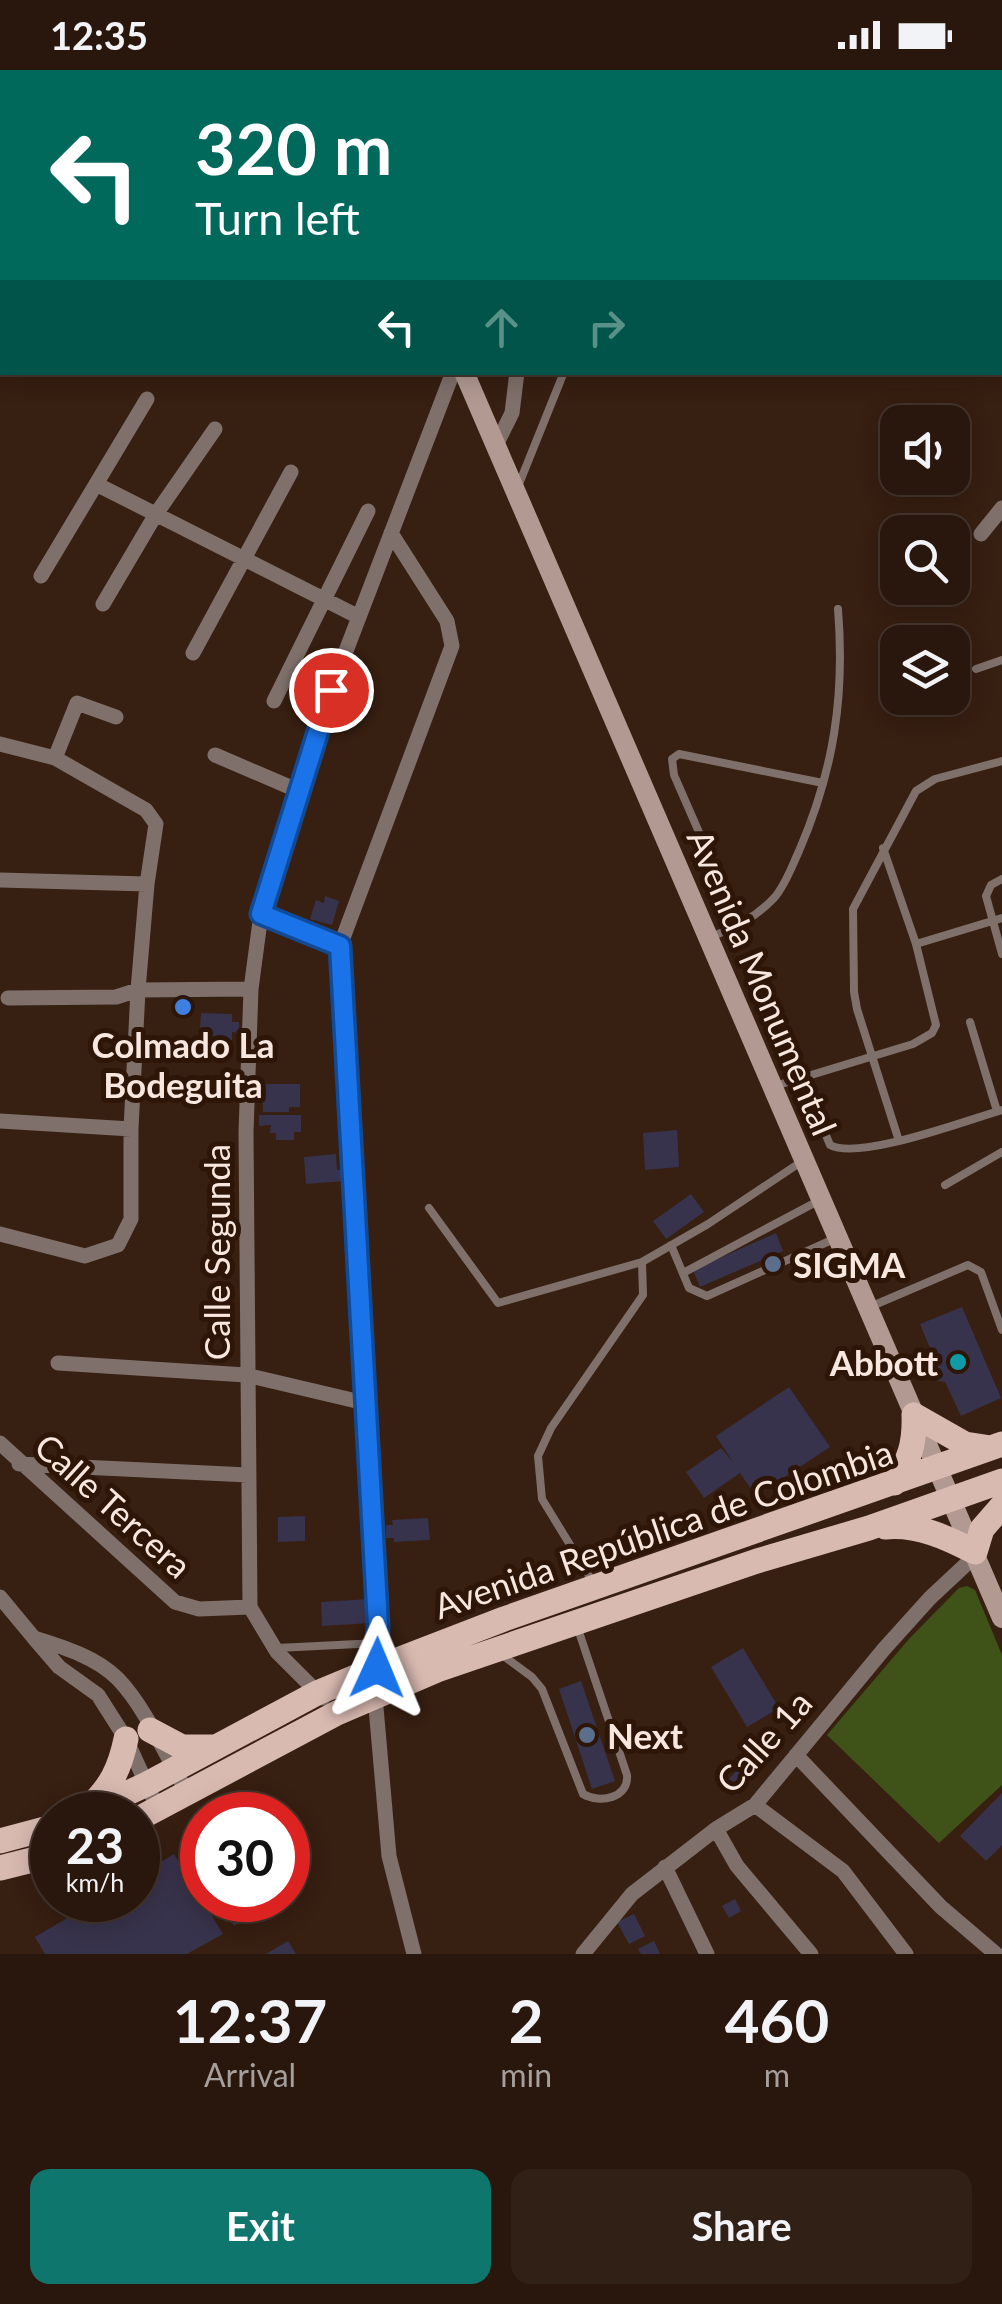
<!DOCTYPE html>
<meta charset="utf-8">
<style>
:root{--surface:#29170d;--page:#312016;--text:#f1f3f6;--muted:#a59f9d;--line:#45362e;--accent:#0f766e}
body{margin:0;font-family:Lato,sans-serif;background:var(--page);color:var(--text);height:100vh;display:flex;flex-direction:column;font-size:38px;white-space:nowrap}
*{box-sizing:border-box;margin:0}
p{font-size:32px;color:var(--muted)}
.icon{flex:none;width:55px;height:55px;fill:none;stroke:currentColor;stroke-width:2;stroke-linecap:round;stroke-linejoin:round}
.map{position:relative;height:1884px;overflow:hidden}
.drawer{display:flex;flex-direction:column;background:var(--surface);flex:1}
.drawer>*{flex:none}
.banner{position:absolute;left:0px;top:0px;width:1002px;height:305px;box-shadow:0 5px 25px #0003,0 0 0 2px var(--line);background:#00695c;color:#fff;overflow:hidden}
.controls{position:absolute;left:880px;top:335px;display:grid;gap:20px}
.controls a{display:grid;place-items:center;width:90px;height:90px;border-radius:20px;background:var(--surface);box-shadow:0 5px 25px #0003,0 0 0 2px var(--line);font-size:50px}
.speed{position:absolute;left:30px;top:1722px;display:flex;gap:20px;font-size:50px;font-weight:700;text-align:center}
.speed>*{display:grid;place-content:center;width:130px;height:130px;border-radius:50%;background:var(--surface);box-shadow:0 5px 25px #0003,0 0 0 2px var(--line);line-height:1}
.speed small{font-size:25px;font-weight:400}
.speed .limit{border:15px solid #d22;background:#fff;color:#111}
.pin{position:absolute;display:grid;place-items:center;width:85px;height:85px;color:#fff;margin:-42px;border:5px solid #fff;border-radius:50%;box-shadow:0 2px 10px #0007}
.me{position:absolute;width:110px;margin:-55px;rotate:1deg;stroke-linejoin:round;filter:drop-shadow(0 0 8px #0008)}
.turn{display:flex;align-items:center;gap:35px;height:210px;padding:0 30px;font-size:45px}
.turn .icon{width:130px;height:130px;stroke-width:2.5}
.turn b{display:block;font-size:70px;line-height:85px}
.lanes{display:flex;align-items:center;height:95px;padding:0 30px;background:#0003;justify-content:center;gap:50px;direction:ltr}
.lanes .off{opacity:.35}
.eta{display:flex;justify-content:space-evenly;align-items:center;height:170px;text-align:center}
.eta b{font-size:60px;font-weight:700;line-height:70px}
.cta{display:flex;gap:20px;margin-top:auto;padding:20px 30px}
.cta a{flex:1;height:115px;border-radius:20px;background:var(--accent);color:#fff;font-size:40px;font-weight:700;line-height:115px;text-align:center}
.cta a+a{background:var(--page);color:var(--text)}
.status{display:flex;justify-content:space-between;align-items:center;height:70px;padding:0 50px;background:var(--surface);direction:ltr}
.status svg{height:28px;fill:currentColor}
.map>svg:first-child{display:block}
</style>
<div class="status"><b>12:35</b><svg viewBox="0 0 49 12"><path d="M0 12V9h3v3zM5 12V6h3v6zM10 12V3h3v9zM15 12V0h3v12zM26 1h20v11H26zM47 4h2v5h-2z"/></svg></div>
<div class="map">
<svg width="1002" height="1884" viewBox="0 0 1002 1884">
<rect width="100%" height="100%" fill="#371f11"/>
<!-- green -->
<path fill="#3f5318" d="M967,1516L975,1520L1002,1585V1715L939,1773L827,1665L909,1569L959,1518Z"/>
<!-- building -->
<path fill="#38334c" d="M325,826L339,831L332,855L310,849L316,830L324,833Z
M176,929L191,930L190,945L175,944Z
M201,943L232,944V952H239V963L232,962V970H211V961H200Z
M262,1014H300V1037H289V1042H263Z
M259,1045H301V1062H294V1070H276V1063H270L271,1055L259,1056Z
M677,1060L679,1097L645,1100L643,1063Z
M336,1084L337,1100H344L345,1111L306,1114L304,1087Z
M691,1124L704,1142L666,1169L653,1151Z
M776,1163L783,1181L700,1217L693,1200Z
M962,1237L1001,1328L961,1346L945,1312L933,1310L927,1295L934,1288L920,1254Z
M789,1317L830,1377L756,1426L740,1403L704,1428L686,1402L721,1378L733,1392L716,1366Z
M305,1446V1471L278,1472V1447Z
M428,1448L430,1470L394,1472V1468H386V1455H393L392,1450Z
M369,1529L371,1553L322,1556L321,1532Z
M743,1578L779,1638L747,1657L711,1597Z
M581,1611L615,1711L592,1719L559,1619Z
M758,1679L770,1691L736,1726L724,1714Z
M1002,1723V1775L986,1791L960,1766Z
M174,1784L223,1864L187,1884H45L35,1867L98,1830H138V1806Z
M735,1829L741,1841L729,1848L722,1836Z
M218,1830H278L234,1856Z
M634,1844L645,1866L629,1874L617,1852Z
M288,1871L296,1884H266Z
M654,1871L660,1884H641L638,1879Z"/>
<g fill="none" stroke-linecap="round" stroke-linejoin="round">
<!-- lane -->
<path stroke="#7f706b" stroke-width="8" d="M182,0L183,2
M640,2L641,0
M824,2L825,0
M517,419L564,302
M976,599L1002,590
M1002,809L991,815L986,826L1002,884
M740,856L674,705L672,689L679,684L823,713
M708,868C734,858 754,849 774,828C785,816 792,796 799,781C834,700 845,626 838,539
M916,874L1002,848
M970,952L997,1041
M775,1016L913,974L932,963L936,955L916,874L883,778
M813,1034L830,1075C859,1091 967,1050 1002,1040
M899,1071L857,939L854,922L853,839L916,721L935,709L1002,691
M945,1115L1002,1082
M429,1138L498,1233L642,1192
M671,1175L689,1218L707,1226L834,1169
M683,1203L820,1130
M872,1236L968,1195L981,1202L1002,1260
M594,1514L542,1429L538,1386L551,1358L643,1225L642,1192L708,1154L804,1090
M277,1578L378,1573
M501,1584L532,1607L542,1619L583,1724C600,1734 629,1728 627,1705L578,1559
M33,1795L51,1830"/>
<!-- street -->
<path stroke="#7f706b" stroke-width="15" d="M116,2L119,0
M404,2L405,0
M463,2V0
M529,2V0
M1002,85V103
M0,91L2,89
M496,375L512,343L517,302
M96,414L359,547
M391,463L447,551L452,576L340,876L378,1555L375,1626L389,1786L414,1884
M981,464L1002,438
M41,506L147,329
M103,534L156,444L215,359
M193,583L291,402
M274,631L368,441
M0,674L55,688L146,740L156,754L147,814L138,920L131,1059V1149L118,1175L85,1186L0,1164
M215,685L299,721
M55,688L77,633L116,647
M0,810L147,814
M261,844L340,876
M8,928L116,927L138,920L251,919
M0,1051L131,1059
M58,1293L246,1305L365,1333
M0,1373L175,1532L199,1539L250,1537
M19,1394L248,1405
M0,1527L34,1568
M323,1628L277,1582L250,1537L246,1062L251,919L261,844L331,620L453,302
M796,1685L941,1837L996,1884
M755,1735L843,1801L906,1884
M158,1739L126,1669L98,1625L59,1597L34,1568C63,1577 96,1587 118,1609C146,1638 167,1688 188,1724
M716,1759L737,1796L811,1884
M665,1797L707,1884
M583,1884L632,1824L716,1759L755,1735L884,1579L930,1528L976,1485"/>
<!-- secondary -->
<path stroke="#b29a92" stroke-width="20" d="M335,0L336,2
M464,302L1002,1548"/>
<!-- primary -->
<path stroke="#d9bab1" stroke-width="25" d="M914,1345L965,1374L991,1378
M894,1413C910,1390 915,1373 914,1345
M885,1457C918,1454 946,1467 975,1482L982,1459L1002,1436
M150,1660L182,1677H212
M89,1737C111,1717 120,1698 126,1669
M81,1745L147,1714L317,1623L377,1598L504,1549L1002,1374
M138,1749L337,1643L437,1600L757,1491L869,1458L1002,1411
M0,1771L52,1757
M0,1798L52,1785"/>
</g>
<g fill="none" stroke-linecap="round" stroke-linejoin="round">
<defs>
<path id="route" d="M331,620L261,844L340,876L378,1555L377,1598"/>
</defs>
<!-- route casing -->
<use href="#route" stroke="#114b97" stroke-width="25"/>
<!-- route -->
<use href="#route" stroke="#1a73e8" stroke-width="18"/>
</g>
<!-- markers -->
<circle fill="#3f7fe0" stroke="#2d1608" stroke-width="4" cx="183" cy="937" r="10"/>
<g fill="#5c6f8a" stroke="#2d1608" stroke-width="4">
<circle cx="773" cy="1194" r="10"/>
<circle cx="587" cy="1665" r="10"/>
</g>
<circle fill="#0f9aa8" stroke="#2d1608" stroke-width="4" cx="958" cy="1292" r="10"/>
<g text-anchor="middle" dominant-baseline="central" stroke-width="10" stroke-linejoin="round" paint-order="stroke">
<!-- street labels -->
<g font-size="35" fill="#f8e7de" stroke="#2d1608">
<text transform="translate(763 912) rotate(67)">Avenida Monumental</text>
<text transform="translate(216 1182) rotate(-90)">Calle Segunda</text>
<text transform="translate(114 1435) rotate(42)">Calle Tercera</text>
<text transform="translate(663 1458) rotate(-19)">Avenida República de Colombia</text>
<text transform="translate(763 1671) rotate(-48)">Calle 1a</text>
</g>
<!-- poi labels -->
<g font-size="35" font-weight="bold" fill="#f8e7de" stroke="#2d1608" text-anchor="start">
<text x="183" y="974" text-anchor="middle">Colmado La<tspan x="183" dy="40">Bodeguita</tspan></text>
<text x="793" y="1194">SIGMA</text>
<text x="938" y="1292" text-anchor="end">Abbott</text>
<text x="607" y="1665">Next</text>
</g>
</g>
</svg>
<div class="controls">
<a><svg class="icon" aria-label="sound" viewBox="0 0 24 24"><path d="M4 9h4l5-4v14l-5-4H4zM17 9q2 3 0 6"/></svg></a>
<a><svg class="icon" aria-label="search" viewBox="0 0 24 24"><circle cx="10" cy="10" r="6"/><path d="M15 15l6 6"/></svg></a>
<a><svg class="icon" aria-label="layers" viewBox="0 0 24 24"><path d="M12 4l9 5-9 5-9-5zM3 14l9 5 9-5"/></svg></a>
</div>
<div class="speed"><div>23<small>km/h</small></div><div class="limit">30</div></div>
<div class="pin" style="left:331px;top:620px;background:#d93025"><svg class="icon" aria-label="arrive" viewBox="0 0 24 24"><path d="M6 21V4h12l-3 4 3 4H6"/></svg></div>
<svg class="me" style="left:377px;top:1598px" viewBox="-20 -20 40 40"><path d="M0-17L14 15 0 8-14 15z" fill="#1a73e8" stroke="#fff" stroke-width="4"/></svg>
<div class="banner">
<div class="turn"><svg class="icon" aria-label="left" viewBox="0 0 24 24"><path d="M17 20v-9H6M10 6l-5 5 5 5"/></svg><div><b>320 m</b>Turn left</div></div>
<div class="lanes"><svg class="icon" aria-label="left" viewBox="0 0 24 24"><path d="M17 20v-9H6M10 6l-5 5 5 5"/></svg><svg class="icon off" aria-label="ahead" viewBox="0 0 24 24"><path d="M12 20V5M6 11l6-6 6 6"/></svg><svg class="icon off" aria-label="right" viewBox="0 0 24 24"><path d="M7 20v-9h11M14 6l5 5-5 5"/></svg></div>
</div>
</div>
<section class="drawer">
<div class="eta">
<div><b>12:37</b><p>Arrival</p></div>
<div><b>2</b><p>min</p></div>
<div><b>460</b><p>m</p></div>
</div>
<div class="cta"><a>Exit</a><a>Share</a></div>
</section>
